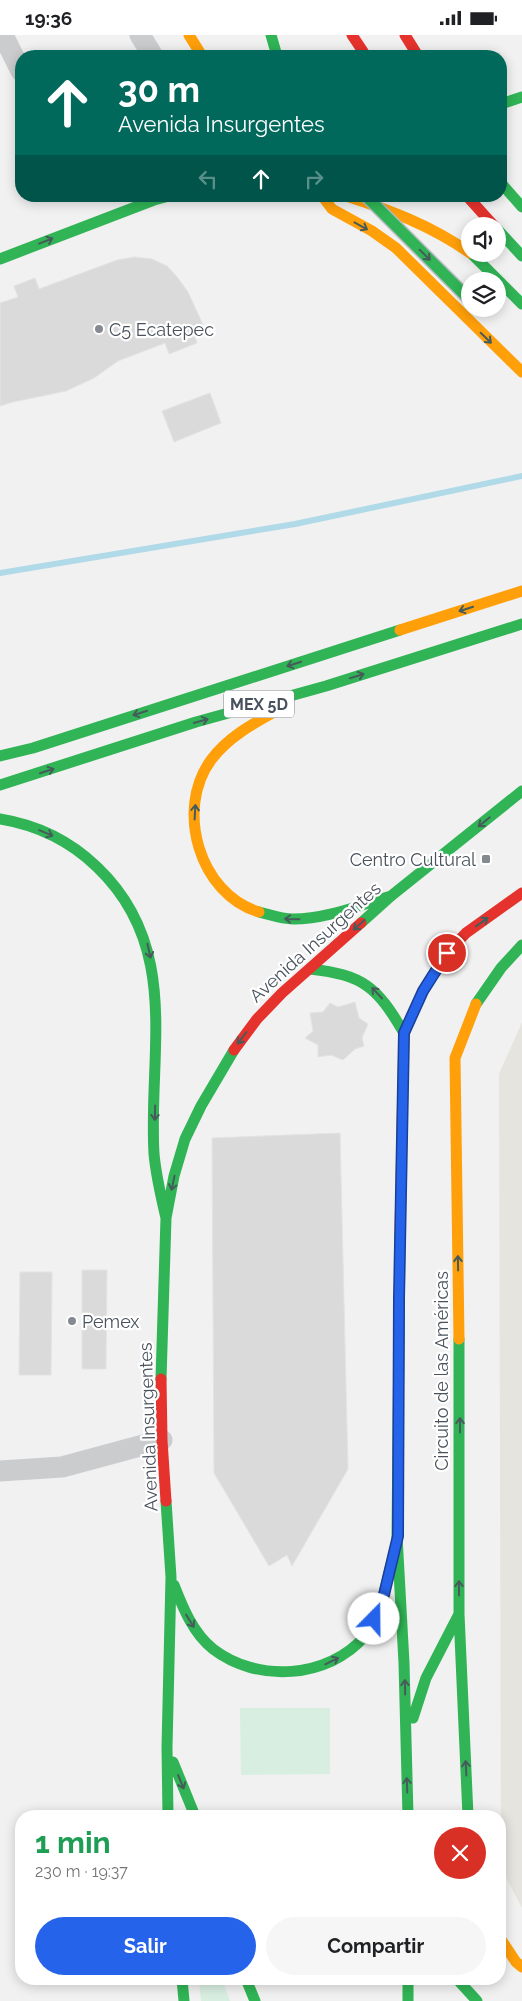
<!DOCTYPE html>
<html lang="es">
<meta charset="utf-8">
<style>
:root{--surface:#fff;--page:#f6f6f6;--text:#202124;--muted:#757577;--accent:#2563eb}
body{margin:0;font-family:Raleway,sans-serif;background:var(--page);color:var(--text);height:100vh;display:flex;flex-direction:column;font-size:19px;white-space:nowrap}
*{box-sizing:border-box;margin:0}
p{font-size:16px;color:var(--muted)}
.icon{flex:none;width:28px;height:28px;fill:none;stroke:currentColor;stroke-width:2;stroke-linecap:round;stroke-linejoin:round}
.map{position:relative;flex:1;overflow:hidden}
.side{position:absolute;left:15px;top:1775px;width:491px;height:175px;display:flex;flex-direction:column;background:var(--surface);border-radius:20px;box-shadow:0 2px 12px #0003}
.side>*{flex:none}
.guide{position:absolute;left:15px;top:15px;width:492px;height:152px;border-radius:20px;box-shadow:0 2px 12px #0003;background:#00695c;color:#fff;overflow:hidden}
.buttons{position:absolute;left:461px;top:182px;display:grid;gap:10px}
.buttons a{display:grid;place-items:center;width:45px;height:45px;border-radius:50%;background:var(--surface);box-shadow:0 2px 12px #0003;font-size:25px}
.pin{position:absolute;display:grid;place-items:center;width:42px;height:42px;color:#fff;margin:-21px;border:2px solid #fff;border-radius:50%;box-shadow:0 1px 5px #0007}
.me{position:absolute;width:55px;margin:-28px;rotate:22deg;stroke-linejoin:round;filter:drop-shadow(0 0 4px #0008)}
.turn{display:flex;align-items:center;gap:18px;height:105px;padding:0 20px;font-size:22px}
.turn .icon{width:65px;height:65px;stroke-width:2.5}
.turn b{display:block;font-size:35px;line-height:42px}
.lanes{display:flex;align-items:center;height:48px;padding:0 20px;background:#0003;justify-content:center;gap:25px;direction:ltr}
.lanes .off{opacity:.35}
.round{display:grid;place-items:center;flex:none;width:52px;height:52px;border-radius:26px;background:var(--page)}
.head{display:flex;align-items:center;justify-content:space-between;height:85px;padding:0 20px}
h1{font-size:30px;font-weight:700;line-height:38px;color:#1e9e55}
.cta{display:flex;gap:10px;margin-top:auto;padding:10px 20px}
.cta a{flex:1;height:58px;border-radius:30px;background:var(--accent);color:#fff;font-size:20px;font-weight:700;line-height:58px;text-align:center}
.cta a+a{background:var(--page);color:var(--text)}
.status{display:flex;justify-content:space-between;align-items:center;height:35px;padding:0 25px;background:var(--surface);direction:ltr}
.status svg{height:14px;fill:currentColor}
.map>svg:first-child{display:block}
</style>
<div class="status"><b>19:36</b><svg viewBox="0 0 49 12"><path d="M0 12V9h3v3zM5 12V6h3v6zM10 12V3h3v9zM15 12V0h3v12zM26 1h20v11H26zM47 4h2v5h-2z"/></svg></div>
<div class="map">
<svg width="522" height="1966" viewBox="0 0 522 1966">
<rect width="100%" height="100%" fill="#f1f1f1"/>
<!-- commercial -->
<path fill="#e5e4df" d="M522,987V1873L501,1833L499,1039Z"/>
<!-- green -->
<path fill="#d8eee1" d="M240,1673H330V1739L241,1740Z
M199,1944H222L230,1966H201Z"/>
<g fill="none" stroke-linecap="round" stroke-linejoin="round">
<!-- stream -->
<path stroke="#b0dae8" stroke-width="6" d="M0,538L295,489L522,441"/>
</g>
<!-- building -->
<path fill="#dadadb" stroke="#e2e3e4" d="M135,222L152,224L167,231L178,243L188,257L204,292L193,297L197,308L169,319L165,308L118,326L94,343L66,356L13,367L0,371V268L18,262L14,251L35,243L39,254L117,225Z
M210,358L221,388L174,407L162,376Z
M355,967L359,983L368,989L362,1003L364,1011L355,1014L343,1025L331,1020L318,1022V1010L305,1003L313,996L310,978L323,977L330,968L338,972Z
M340,1098L348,1434L292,1531L287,1520L269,1531L214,1438L212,1103Z
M82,1235H107L106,1334H82Z
M20,1237H52L51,1340H19Z"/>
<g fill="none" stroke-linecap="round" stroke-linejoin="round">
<!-- street -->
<path stroke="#cbccce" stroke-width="21" d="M3,0L21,36
M140,0L153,21
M0,1436L62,1432L162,1405"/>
<!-- fast -->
<path stroke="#30b455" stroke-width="11" d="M271,0L277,21
M501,69L522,62
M501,148L522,172
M498,195L522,221
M472,219L522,269
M0,224L154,165L169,161
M0,721L33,713L400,595
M0,750L196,687L326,651L522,589
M0,784C37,790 70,806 97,832C182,913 148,1017 154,1119C156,1141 161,1162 166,1183
M259,877C271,880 282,884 293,884C327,884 360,870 391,861
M361,888L391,861L522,756
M310,934C364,940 377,952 404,998
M476,969L501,933L522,910
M400,1199L397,1501L404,1628L408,1781
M459,1304V1579L468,1781
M161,1344L166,1183L174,1141L185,1104L201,1071L234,1015
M166,1466L171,1542L167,1712L168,1781
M174,1550C183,1573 193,1598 213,1614C257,1648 328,1644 365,1601C381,1582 385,1553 391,1530
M413,1683L426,1643L459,1579
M173,1727L195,1781
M182,1944L184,1966
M246,1944L255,1966
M408,1944V1966
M457,1944L477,1966"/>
<!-- slow -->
<path stroke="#ff9f0a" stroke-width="11" d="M189,0L202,21
M346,161C390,175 432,191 470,218
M323,162L332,174L372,196L396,213L522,337
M400,595L522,556
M259,877C199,859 175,774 211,725C228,702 254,688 278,675
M400,1199L404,998L423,956L431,943
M459,1304L455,1023L476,969
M500,1903L516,1927L522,1932"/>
<!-- jam -->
<path stroke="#e5322d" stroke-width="11" d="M352,0L366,21
M405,0L418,21
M467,161L494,191
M431,943L447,918L466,898L522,858
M234,1015L257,984L282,958L361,888
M161,1344L162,1405L166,1466"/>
<defs>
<path id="fast-bridge" d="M366,161L470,265"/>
</defs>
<!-- fast-bridge casing -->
<use href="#fast-bridge" stroke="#b6bac0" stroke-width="14" stroke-linecap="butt"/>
<!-- fast-bridge -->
<use href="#fast-bridge" stroke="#30b455" stroke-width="11"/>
</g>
<!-- one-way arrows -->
<defs><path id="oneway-shaft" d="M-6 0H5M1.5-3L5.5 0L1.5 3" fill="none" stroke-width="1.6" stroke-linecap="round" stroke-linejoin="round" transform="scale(1.25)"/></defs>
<g stroke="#465c5b">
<use href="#oneway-shaft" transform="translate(361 191) rotate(29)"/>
<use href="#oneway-shaft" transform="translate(46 206) rotate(-21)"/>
<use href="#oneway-shaft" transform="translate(425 220) rotate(45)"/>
<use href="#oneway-shaft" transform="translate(486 303) rotate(44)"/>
<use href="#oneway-shaft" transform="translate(466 574) rotate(162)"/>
<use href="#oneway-shaft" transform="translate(294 629) rotate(162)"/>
<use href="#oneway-shaft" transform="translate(357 641) rotate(-17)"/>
<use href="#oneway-shaft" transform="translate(140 678) rotate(162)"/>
<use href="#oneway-shaft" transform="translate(201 686) rotate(-16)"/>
<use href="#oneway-shaft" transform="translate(47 736) rotate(-18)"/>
<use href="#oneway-shaft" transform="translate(195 777) rotate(-87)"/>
<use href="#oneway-shaft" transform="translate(484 787) rotate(141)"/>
<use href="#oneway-shaft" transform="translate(46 798) rotate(23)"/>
<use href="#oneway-shaft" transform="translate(292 884) rotate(-179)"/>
<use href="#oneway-shaft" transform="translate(482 887) rotate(-36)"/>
<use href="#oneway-shaft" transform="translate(359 890) rotate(138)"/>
<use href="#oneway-shaft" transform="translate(149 916) rotate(77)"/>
<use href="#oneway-shaft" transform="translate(377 958) rotate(-133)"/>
<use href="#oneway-shaft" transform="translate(242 1003) rotate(127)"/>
<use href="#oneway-shaft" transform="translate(155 1078) rotate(91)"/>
<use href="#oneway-shaft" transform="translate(173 1148) rotate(102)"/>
<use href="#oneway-shaft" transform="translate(458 1228) rotate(-91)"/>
<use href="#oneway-shaft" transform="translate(460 1390) rotate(-90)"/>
<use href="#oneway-shaft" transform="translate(459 1553) rotate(-90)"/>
<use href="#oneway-shaft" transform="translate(190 1586) rotate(58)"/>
<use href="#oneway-shaft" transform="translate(332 1626) rotate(-27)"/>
<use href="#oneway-shaft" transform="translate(405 1652) rotate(-91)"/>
<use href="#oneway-shaft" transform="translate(466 1733) rotate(-93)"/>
<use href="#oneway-shaft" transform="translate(181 1747) rotate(68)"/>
<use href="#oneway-shaft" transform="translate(407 1750) rotate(-92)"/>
</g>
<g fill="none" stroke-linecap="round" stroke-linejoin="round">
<defs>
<path id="route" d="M374,1584L382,1568L398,1501L399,1263L404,998L423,956L447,918"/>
</defs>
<!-- route casing -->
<use href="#route" stroke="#184099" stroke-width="12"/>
<!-- route -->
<use href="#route" stroke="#2563eb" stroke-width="9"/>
</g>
<!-- markers -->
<g fill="#848a90" stroke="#fff" stroke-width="2">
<circle cx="99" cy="294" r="5"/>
<rect x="481" y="819" width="10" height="10" rx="2.5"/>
<circle cx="72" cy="1286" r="5"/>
</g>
<g text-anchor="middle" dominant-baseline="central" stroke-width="4.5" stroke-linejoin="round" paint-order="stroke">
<!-- shield labels -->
<rect fill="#fff" stroke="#80868d" stroke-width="1" x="224" y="655.5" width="70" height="27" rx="4"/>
<g font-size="16" font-weight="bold" fill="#49525c">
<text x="259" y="669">MEX 5D</text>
</g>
<!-- poi labels -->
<g font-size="18" fill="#49525c" stroke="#fff" text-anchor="start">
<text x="109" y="294">C5 Ecatepec</text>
<text x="476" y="824" text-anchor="end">Centro Cultural</text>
<text x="82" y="1286">Pemex</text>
</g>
<!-- street labels -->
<g font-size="18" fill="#49525c" stroke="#fff">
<text transform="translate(315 907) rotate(-42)">Avenida Insurgentes</text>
<text transform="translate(441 1336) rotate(-90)">Circuito de las Américas</text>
<text transform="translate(148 1392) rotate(-92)">Avenida Insurgentes</text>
</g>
</g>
</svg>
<div class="buttons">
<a><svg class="icon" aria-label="sound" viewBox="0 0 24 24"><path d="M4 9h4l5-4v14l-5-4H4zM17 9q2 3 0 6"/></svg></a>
<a><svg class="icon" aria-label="layers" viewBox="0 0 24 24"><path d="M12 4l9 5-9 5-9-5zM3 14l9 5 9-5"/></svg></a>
</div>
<div class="pin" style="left:447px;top:918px;background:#d93025"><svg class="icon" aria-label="arrive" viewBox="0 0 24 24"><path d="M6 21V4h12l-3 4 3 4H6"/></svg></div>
<svg class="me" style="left:374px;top:1584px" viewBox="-20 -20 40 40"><circle r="19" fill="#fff"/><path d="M0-13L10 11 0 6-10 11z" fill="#2563eb"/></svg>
<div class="guide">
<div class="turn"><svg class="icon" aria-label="ahead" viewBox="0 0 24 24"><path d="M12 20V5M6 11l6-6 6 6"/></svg><div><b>30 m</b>Avenida Insurgentes</div></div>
<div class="lanes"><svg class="icon off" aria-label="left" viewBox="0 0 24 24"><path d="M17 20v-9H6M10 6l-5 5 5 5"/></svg><svg class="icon" aria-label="ahead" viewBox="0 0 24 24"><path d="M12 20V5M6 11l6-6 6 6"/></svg><svg class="icon off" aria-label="right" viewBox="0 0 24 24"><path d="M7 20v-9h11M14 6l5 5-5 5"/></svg></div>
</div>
<section class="side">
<div class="head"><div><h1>1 min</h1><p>230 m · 19:37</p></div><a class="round" style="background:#d93025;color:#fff"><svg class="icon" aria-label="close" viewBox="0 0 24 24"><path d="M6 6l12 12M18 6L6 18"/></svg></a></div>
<div class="cta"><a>Salir</a><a>Compartir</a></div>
</section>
</div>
